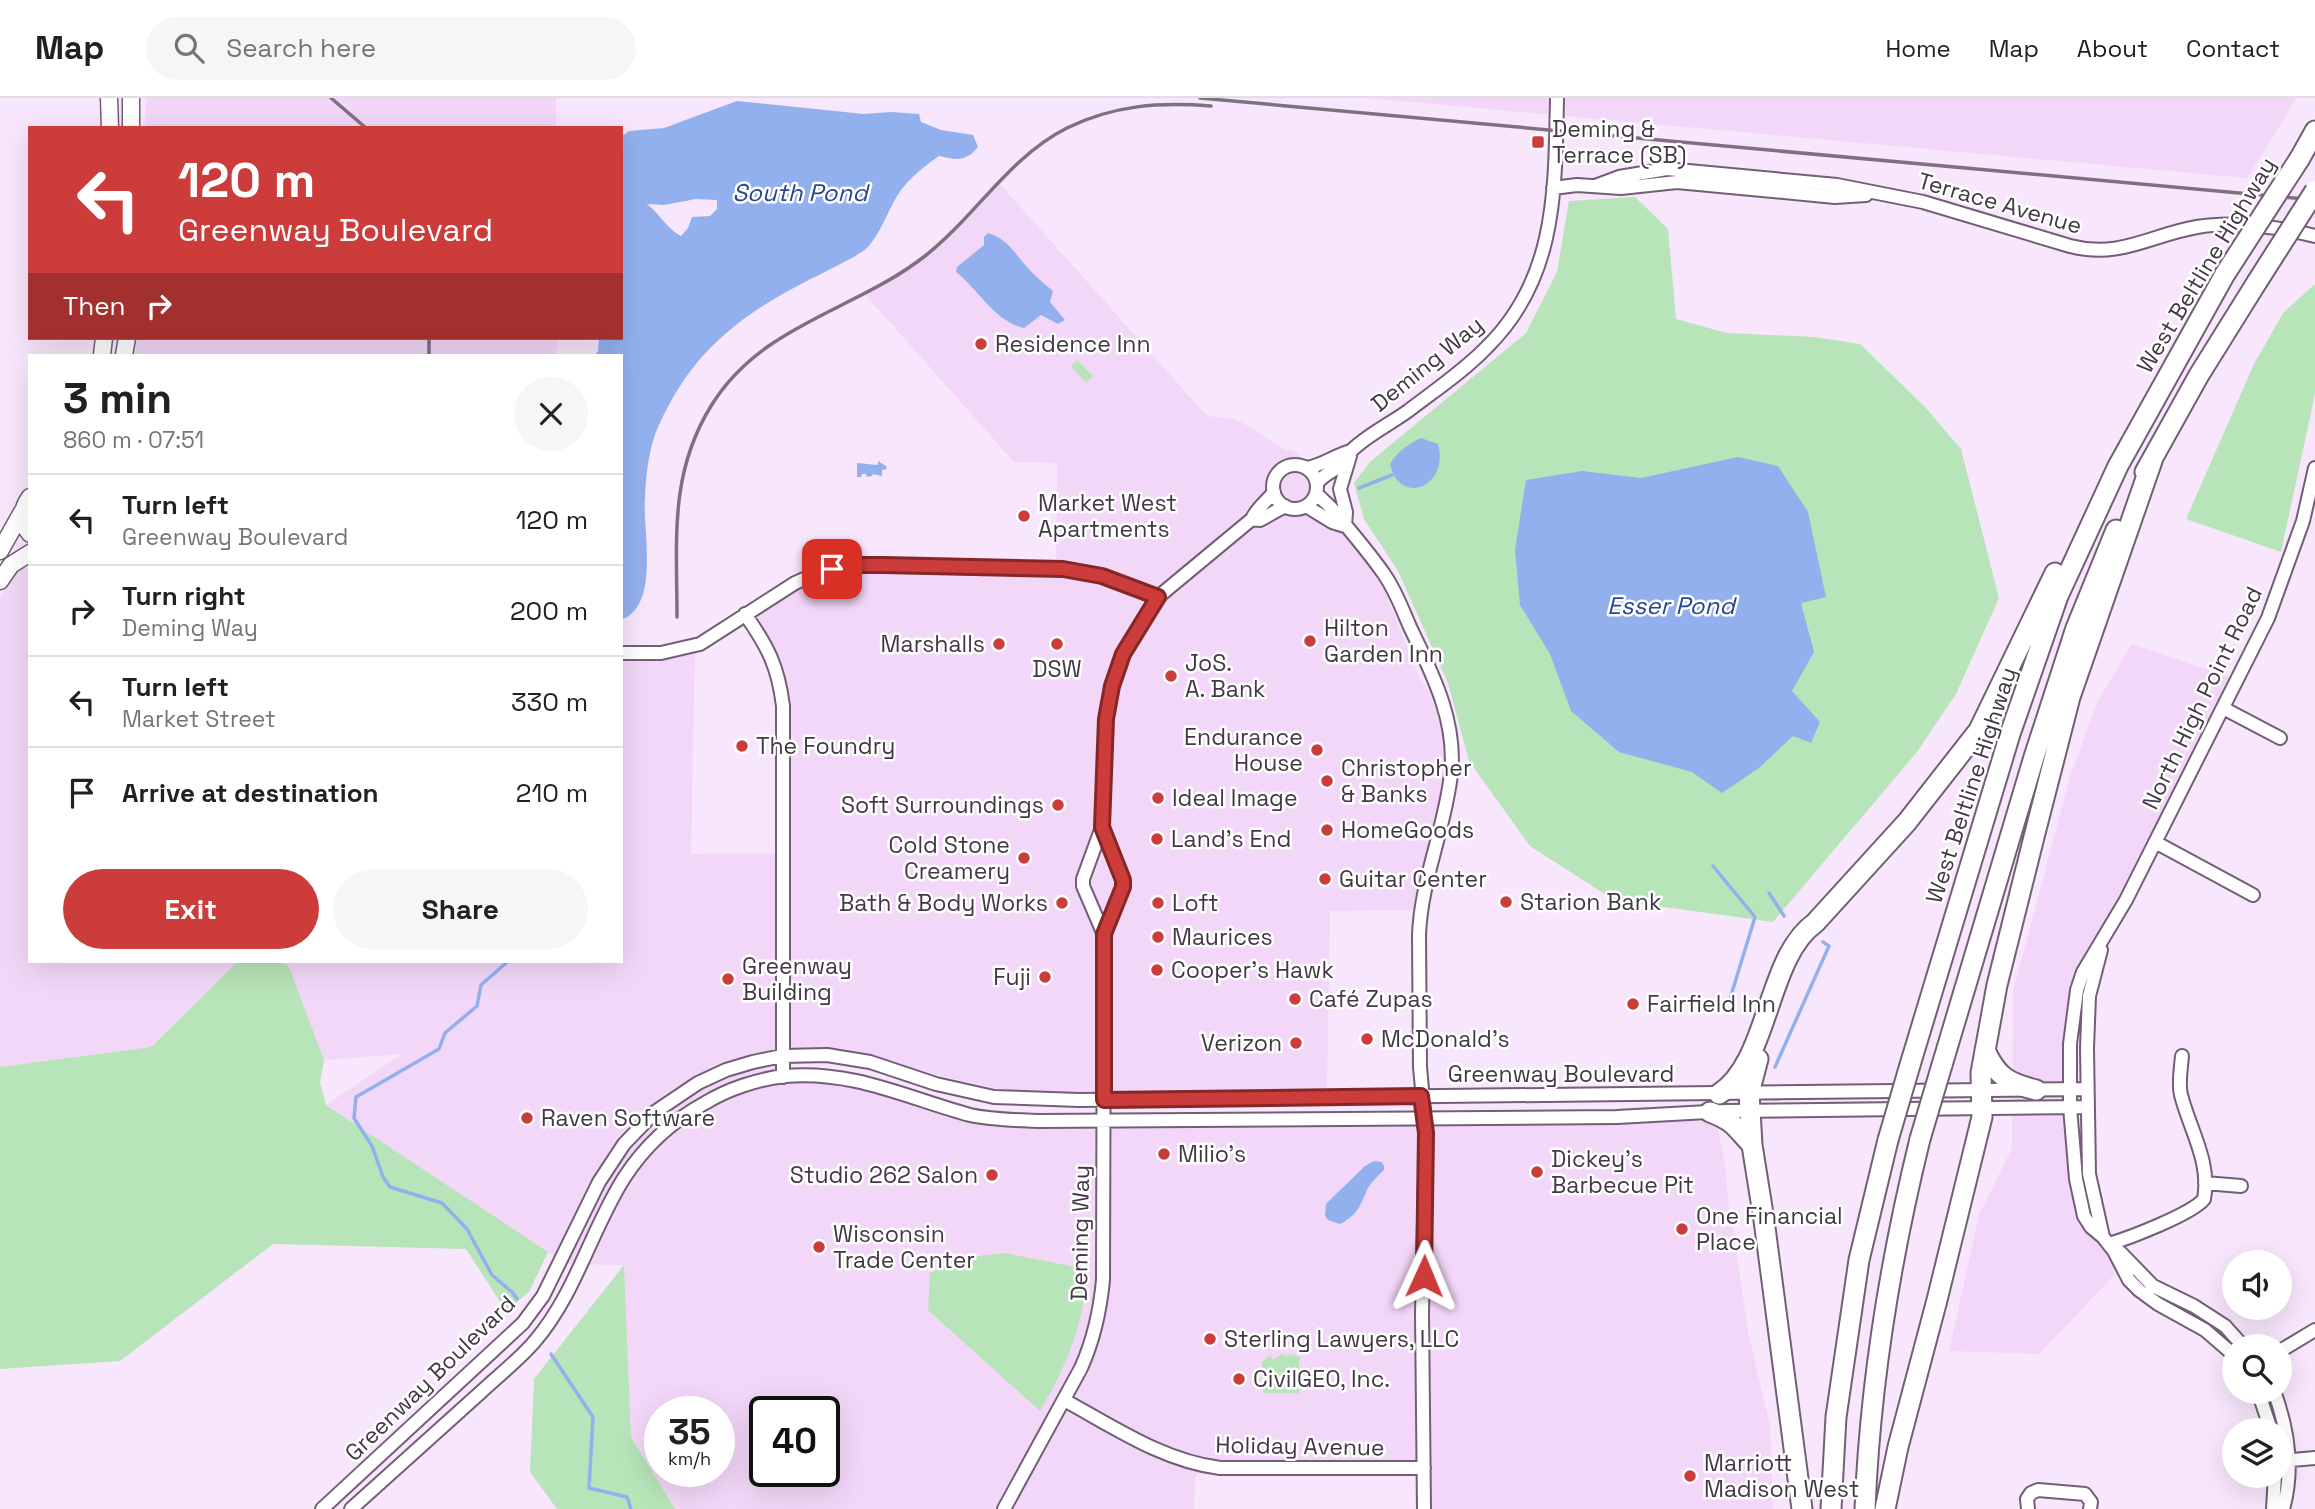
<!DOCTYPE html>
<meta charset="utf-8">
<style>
:root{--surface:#fff;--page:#f6f6f6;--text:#202124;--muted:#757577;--line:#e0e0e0;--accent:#cb3c3b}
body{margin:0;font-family:"Space Grotesk",sans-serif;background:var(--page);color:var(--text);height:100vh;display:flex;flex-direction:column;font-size:26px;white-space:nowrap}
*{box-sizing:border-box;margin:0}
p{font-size:23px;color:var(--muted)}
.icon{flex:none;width:38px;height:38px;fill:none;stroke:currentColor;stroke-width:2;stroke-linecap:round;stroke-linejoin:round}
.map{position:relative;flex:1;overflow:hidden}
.panel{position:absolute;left:28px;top:256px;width:595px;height:609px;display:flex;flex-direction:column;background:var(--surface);border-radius:0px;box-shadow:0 7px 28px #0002}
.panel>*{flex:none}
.top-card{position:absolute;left:28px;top:28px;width:595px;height:214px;border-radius:0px;box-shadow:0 7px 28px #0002;background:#cb3c3b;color:#fff;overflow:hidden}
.tools{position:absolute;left:2222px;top:1152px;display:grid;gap:14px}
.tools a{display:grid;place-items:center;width:70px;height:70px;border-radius:50%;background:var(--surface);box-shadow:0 7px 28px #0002;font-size:35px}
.speed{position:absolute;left:644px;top:1298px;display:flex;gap:14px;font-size:35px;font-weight:700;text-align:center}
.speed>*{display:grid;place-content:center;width:91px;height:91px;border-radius:50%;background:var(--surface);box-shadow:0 7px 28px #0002;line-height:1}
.speed small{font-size:18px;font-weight:400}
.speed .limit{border:4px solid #111;border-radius:10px;background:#fff;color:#111}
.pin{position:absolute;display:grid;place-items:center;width:60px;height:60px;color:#fff;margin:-30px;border-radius:14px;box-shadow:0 4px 10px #0006}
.me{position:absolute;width:77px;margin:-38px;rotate:1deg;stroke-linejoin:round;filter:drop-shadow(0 0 5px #0008)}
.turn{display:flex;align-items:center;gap:24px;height:147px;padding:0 35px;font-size:32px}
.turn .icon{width:91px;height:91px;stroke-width:2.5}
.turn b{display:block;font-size:49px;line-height:60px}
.then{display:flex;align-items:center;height:66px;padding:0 35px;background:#0003;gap:14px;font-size:26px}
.round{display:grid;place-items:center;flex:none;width:74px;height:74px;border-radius:37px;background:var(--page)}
.overview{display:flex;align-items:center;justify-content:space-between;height:119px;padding:0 35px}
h1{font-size:42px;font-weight:800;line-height:52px}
.button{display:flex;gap:14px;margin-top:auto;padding:14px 35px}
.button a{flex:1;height:80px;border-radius:42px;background:var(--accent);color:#fff;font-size:28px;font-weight:800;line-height:80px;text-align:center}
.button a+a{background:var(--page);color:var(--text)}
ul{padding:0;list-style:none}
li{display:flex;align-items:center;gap:21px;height:91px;padding:0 35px;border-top:2px solid var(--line)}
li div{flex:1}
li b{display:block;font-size:26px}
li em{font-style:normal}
header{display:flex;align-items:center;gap:42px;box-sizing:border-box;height:98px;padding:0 35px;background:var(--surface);border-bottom:2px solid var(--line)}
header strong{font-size:33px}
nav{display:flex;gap:38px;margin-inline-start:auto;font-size:24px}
.search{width:490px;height:63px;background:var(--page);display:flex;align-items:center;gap:18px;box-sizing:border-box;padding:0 24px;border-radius:38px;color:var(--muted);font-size:26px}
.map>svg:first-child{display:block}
</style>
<header>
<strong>Map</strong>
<div class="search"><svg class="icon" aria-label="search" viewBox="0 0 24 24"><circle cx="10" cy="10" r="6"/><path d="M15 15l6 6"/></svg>Search here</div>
<nav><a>Home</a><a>Map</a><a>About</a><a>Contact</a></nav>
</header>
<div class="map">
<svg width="2315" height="1411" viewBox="0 0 2315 1411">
<rect width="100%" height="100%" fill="#f8e6fc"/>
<!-- built -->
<path fill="#f3d7f8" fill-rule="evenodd" d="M146,0H556V30H145Z
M1367,0H2297L2247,80Z
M999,85L1207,318L1235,321L1257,333L1281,350L1296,354L1351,443L1382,485L1418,577L1435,603L1445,636L1447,670L1442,710L1416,812L1330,813L1327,994L1057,996L1008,993L958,982L847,953L814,951L784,952L783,978H829L973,1017L1321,1029L1397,1019L1637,1024L1716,1023L1725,1065L1728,1101L1749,1238L1770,1328L1773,1411H1424V1371L1205,1368L1195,1378L1194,1411H675L631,1339L624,1167L566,1166L326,1007L402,956L324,962L289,870L277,863H621V555L700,546L695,555L691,756L782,755L784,613L749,514L830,471L1056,470L1057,365L1014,364L863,194L924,160ZM660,1314H719V1374H660ZM765,1314H824V1374H765Z
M137,240H557V257H135Z
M30,468V863H238L151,949L0,969V499L15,474Z
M2132,546L2238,582L2092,856L2072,926L2079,1102L2121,1170L2039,1256L1949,1253L1979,1117L2012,1050L2013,894L2070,679L2097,605Z"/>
<!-- green -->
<path fill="#b7e4b8" d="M1635,99L1668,131L1676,221L1727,235L1814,239L1860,246L1925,309L1961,351L1999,500L1956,596L1917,654L1773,824L1614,802L1530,748L1469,663L1448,585L1398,473L1364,421L1354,385L1370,364L1526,235L1557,174L1569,103Z
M2315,186V296L2281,454L2186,421L2254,266L2283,215Z
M1077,262L1093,278L1086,285L1071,268Z
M238,863H277L289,869L324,962L320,985L326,1007L548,1154L529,1194L506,1213L466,1151L273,1146L120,1263L0,1271V969L151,949Z
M1004,1155L1086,1171C1086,1223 1066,1269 1040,1313L928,1212L930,1175L955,1161Z
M624,1167L631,1339L675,1411H557L530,1374L534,1281Z
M1282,1256L1287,1258L1294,1256L1301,1261L1299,1263V1295H1263L1262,1264L1270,1257L1273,1262Z"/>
<!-- water -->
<path fill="#93b0ee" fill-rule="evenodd" d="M737,3L864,16L891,14L919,16L921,24L941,32L973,37L978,49C966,64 956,62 939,58C923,69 907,82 897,98C887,115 881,134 868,149C858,159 818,177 803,185C736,220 691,256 659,327C649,348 646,376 645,399C642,432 661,507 621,522V257H595L598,253L599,240H621V39L629,33L664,30ZM696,101L717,102V111L710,118L692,119L688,130L681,138C667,131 660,116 647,106L664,107Z
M988,135C1007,140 1015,156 1027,169C1035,178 1044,186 1053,193L1050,204L1065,222L1058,226L1041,217L1024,230C995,224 978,191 956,174L957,169L984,147V139Z
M1421,340L1438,346C1450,389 1399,409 1390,366C1397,354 1408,346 1421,340Z
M1738,359L1778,368L1808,414L1826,499L1801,505L1814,554L1792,593L1820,624L1811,645L1793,638L1759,670L1722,695L1692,674L1619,654L1571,613L1550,556L1520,507L1515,452L1526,382L1582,373L1641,380Z
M878,363L886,368L887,371L882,372V378L873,376L872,378L867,379L866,376H862L861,379H857V365L878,367Z
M1374,1063L1382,1064L1384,1068V1072C1378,1078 1372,1083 1368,1090C1360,1107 1359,1116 1340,1126L1328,1122L1325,1118L1326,1106L1333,1099L1365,1068Z"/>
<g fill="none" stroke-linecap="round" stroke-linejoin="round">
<!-- stream -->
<path stroke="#93b0ee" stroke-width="3.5" d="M1359,390L1392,377
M1713,768L1755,819L1729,904
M1769,795L1784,818
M506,863V865L481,887L477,908L445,935L439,951L356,999L354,1020L372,1048L383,1079L390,1089L442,1105L467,1131L492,1177L513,1195L517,1201
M1775,969L1829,848L1823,844
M551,1256L593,1319L589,1390L627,1399L631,1411"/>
<defs>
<path id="minor" d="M1595,88L1619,79L1667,71L1837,87L1923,104L2070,148C2120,161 2150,137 2197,129C2232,123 2280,129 2315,138
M1553,90L1577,87L1621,90L1677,84L1835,99L1866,97
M1273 389a22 22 0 1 1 44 0a22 22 0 1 1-44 0Z
M1306,370C1322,368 1335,357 1351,353
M1317,385C1324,376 1334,373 1342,366C1345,362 1347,356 1351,353C1367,337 1390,326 1408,313C1434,293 1464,273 1487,249C1557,180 1555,92 1557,0
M1316,395C1323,403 1332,409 1338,418C1354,437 1370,456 1384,476C1396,493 1402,511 1410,529C1432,575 1457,623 1451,676C1445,731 1421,782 1419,837L1420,969L1426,1035L1422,1215L1424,1411
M1306,408L1332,424L1345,428
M1252,421L1260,422L1285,408
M1345,428L1346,414L1340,391L1350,358
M745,516C768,549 778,568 783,608V979
M621,555H661L700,546L795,485L813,477L854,467L1063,471L1102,478L1158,499
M2223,610L2280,640
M2155,744L2253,797
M1104,837L1083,788V781L1102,729L1106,620L1112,588L1123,556L1158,499L1252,421C1256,411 1267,403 1274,394
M2101,852L2089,898L2087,950L2089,1076L2103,1139
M2205,1085L2241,1088
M2109,1146C2129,1140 2192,1116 2204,1101C2211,1064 2190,1032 2181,997C2178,985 2181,971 2182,958
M2114,1153L2120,1154L2153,1188L2194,1208L2225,1228L2243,1248
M2280,1253L2315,1232
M2235,1258L2205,1232L2158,1206L2139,1192L2129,1182L2114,1153L2103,1139L2091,1129L2084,1118L2076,1081L2070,1009V946L2077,892L2083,874L2126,802L2268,520L2303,423L2315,370
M2258,1293L2271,1332
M2274,1293C2288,1331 2294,1372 2283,1411
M1064,1302C1114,1329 1163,1363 1220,1370H1424
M2280,1363L2315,1360
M322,1411L523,1225L543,1198L599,1084L624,1046L655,1014L698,985L726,972L753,964L782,958L827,957L870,964L936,986L994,999L1079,1002L2087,991
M351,1411C394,1372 438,1333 481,1294C499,1277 520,1261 535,1243C576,1195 591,1132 624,1080C644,1049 672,1023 705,1005C728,991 758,981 785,978C853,972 907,1000 970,1017C993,1022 1016,1022 1039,1023L1617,1019L1726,1013L2087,1009
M1004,1411L1081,1270C1094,1241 1100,1214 1103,1182L1104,837L1123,789V782L1102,729
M2028,1411L2027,1401L2031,1395L2038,1392L2085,1396L2091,1404L2090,1411
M2273,1411L2275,1377"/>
<path id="major" d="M109,0L110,30
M131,30V0
M102,257L104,240
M124,257L127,240
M30,399C21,411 20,424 30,436
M0,453L22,414
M0,483L11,467L30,455"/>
<path id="highway" d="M2300,60L2315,33
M2145,374L2199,277L2257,184
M1985,952C1997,979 2008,985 2036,992
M1758,961L1749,995L1752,1047L1764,1122L1802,1411
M1910,967L2010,636L2058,498L2118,368L2225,176
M1942,967L2034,659L2076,530L2116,432
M1719,996C1770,963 1766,860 1815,825L1907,724L1979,632L2055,475
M1710,1014C1734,1023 1735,1029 1752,1047
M1831,1411L1836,1319L1859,1162L1888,1042
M1865,1411C1870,1286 1890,1163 1920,1041
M1885,1411L1898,1349L1937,1202L1982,1019L1981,975L1997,887L2034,739L2070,599L2152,363"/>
</defs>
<!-- minor casing -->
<use href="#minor" stroke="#725f76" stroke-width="16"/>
<!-- major casing -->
<use href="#major" stroke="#725f76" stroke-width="19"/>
<!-- highway casing -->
<use href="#highway" stroke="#725f76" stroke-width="23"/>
<!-- minor -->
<use href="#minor" stroke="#fff" stroke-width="12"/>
<!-- major -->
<use href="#major" stroke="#fff" stroke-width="16"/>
<!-- highway -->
<use href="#highway" stroke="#fff" stroke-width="19"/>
<!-- rail -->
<path stroke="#7d7180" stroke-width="3.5" d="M331,0L366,30
M1200,0L2315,102
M429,257V240
M677,519C677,442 669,376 711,308C761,226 855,213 925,158C975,119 1009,59 1067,30C1114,7 1159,4 1211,8"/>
<defs>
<path id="highway-bridge" d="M2225,176L2300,60
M2257,184L2315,93
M1920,1041L1942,967
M1888,1042L1910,967"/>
</defs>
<!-- highway-bridge casing -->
<use href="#highway-bridge" stroke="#725f76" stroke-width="23" stroke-linecap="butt"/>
<!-- highway-bridge -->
<use href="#highway-bridge" stroke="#fff" stroke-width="19"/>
</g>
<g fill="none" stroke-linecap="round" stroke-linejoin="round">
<defs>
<path id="route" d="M832,471L854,467H883L1063,471L1102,478L1158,499L1123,556L1112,588L1106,621L1102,729L1123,782V789L1104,836V1002L1421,998L1426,1035L1424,1178"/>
</defs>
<!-- route casing -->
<use href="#route" stroke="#842726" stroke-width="18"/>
<!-- route -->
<use href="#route" stroke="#cb3c3b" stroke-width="12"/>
</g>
<!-- markers -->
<g fill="#cb3c3b" stroke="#fff" stroke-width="2.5">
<rect x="1531" y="37" width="14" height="14" rx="3.5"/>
<circle cx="981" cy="246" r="7"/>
<circle cx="1024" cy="418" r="7"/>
<circle cx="1310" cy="543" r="7"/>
<circle cx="999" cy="546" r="7"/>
<circle cx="1057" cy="546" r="7"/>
<circle cx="1171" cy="578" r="7"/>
<circle cx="742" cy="648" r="7"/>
<circle cx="1317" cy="652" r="7"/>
<circle cx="1327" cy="683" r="7"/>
<circle cx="1158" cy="700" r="7"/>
<circle cx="1058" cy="707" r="7"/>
<circle cx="1327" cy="732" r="7"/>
<circle cx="1157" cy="741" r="7"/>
<circle cx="1024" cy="760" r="7"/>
<circle cx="1325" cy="781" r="7"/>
<circle cx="1506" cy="804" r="7"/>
<circle cx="1062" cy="805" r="7"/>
<circle cx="1158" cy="805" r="7"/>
<circle cx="1158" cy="839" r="7"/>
<circle cx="1157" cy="872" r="7"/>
<circle cx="1045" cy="879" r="7"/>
<circle cx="728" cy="881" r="7"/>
<circle cx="1295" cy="901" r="7"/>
<circle cx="1633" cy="906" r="7"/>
<circle cx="1367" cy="941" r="7"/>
<circle cx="1296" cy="945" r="7"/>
<circle cx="527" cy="1020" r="7"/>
<circle cx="1164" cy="1056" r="7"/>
<circle cx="1537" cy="1074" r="7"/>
<circle cx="992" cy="1077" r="7"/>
<circle cx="1682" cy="1131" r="7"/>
<circle cx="819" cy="1149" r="7"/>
<circle cx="1210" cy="1241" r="7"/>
<circle cx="1239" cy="1281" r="7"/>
<circle cx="1690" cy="1378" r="7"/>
</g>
<g text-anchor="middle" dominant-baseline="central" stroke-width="5" stroke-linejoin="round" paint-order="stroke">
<!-- poi labels -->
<g font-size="23" fill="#413843" stroke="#fff" text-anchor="start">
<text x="1552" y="31">Deming &amp;<tspan x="1552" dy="26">Terrace (SB)</tspan></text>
<text x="995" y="246">Residence Inn</text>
<text x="1038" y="405">Market West<tspan x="1038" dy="26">Apartments</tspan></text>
<text x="1324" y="530">Hilton<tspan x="1324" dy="26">Garden Inn</tspan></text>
<text x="985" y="546" text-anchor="end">Marshalls</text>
<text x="1185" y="565">JoS.<tspan x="1185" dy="26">A. Bank</tspan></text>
<text x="1057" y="571" text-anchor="middle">DSW</text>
<text x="1303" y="639" text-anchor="end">Endurance<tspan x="1303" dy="26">House</tspan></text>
<text x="756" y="648">The Foundry</text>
<text x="1341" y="670">Christopher<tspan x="1341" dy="26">&amp; Banks</tspan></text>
<text x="1172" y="700">Ideal Image</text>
<text x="1044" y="707" text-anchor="end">Soft Surroundings</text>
<text x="1341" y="732">HomeGoods</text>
<text x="1171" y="741">Land's End</text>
<text x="1010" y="747" text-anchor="end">Cold Stone<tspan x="1010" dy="26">Creamery</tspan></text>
<text x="1339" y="781">Guitar Center</text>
<text x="1520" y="804">Starion Bank</text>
<text x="1048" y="805" text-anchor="end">Bath &amp; Body Works</text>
<text x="1172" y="805">Loft</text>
<text x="1172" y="839">Maurices</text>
<text x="742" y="868">Greenway<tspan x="742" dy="26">Building</tspan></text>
<text x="1171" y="872">Cooper's Hawk</text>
<text x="1031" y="879" text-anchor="end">Fuji</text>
<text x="1309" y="901">Café Zupas</text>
<text x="1647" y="906">Fairfield Inn</text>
<text x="1381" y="941">McDonald's</text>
<text x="1282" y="945" text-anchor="end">Verizon</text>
<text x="541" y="1020">Raven Software</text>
<text x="1178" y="1056">Milio's</text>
<text x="1551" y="1061">Dickey's<tspan x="1551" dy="26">Barbecue Pit</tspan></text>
<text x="978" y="1077" text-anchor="end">Studio 262 Salon</text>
<text x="1696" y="1118">One Financial<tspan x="1696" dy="26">Place</tspan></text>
<text x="833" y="1136">Wisconsin<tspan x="833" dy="26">Trade Center</tspan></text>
<text x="1224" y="1241">Sterling Lawyers, LLC</text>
<text x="1253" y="1281">CivilGEO, Inc.</text>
<text x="1704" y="1365">Marriott<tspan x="1704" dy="26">Madison West</tspan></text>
</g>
<!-- street labels -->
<g font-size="23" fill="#413843" stroke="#fff">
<text transform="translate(2000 105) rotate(16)">Terrace Avenue</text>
<text transform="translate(2206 167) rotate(-59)">West Beltline Highway</text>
<text transform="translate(1427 266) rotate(-39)">Deming Way</text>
<text transform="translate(2202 600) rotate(-64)">North High Point Road</text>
<text transform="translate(1971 687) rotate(-72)">West Beltline Highway</text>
<text x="1561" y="976">Greenway Boulevard</text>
<text transform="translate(1080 1135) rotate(-89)">Deming Way</text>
<text transform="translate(430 1280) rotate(-44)">Greenway Boulevard</text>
<text transform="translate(1300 1348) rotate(1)">Holiday Avenue</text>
</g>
<!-- water labels -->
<g font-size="24" font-style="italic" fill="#28468f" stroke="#fff">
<text x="800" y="94">South Pond</text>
<text x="1671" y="507">Esser Pond</text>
</g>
</g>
</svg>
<div class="tools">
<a><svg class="icon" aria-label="sound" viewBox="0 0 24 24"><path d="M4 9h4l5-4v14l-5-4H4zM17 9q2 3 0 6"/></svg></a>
<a><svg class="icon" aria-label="search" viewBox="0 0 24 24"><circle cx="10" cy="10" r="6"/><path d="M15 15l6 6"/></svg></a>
<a><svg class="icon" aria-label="layers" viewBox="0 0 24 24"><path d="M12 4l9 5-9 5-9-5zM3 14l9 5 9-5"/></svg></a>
</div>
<div class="speed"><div>35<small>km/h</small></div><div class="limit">40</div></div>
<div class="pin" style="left:832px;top:471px;background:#d93025"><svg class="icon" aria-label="arrive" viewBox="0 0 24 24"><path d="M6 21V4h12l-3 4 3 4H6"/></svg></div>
<svg class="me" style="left:1424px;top:1178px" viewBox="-20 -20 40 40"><path d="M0-17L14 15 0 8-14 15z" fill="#cb3c3b" stroke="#fff" stroke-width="4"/></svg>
<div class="top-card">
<div class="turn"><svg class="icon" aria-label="left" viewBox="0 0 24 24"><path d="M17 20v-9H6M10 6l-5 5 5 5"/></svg><div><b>120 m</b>Greenway Boulevard</div></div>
<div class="then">Then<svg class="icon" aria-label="right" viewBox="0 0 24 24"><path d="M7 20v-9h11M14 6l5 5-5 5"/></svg></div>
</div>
<section class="panel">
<div class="overview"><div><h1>3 min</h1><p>860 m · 07:51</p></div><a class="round"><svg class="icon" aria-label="close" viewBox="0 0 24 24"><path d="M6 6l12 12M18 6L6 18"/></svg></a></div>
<ul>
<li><svg class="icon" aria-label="left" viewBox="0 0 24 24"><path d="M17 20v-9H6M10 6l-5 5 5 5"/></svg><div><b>Turn left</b><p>Greenway Boulevard</p></div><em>120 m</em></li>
<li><svg class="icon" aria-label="right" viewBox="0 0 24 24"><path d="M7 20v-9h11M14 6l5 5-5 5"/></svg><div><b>Turn right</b><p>Deming Way</p></div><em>200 m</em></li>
<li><svg class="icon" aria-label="left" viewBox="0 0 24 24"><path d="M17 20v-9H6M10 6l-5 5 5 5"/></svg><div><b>Turn left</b><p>Market Street</p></div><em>330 m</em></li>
<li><svg class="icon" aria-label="arrive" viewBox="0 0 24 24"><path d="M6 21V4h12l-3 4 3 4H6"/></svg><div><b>Arrive at destination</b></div><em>210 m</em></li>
</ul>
<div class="button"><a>Exit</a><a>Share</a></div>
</section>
</div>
